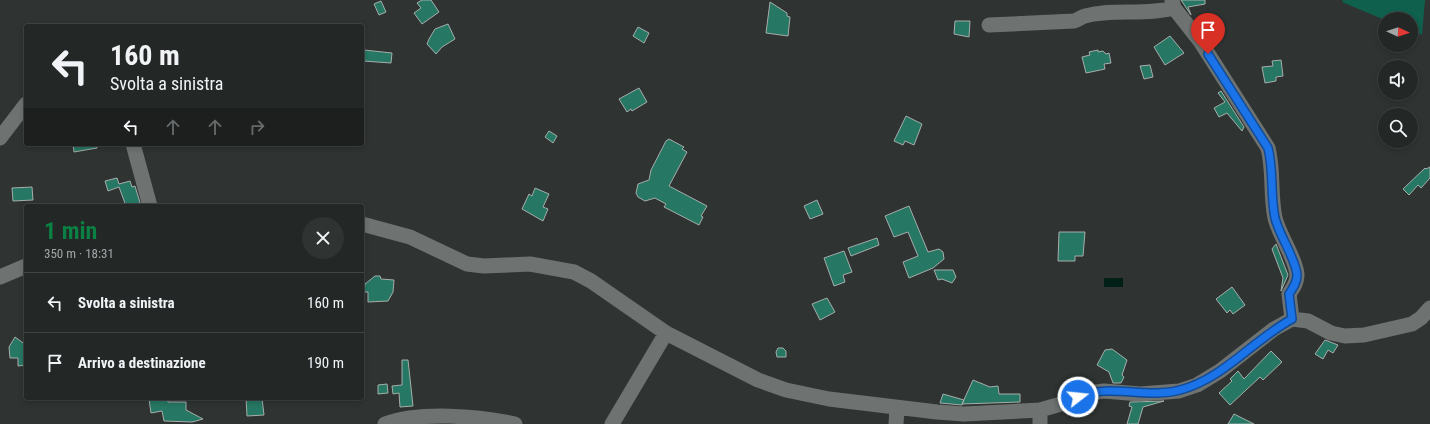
<!DOCTYPE html>
<html lang="it">
<meta charset="utf-8">
<style>
:root{--surface:#232726;--page:#2f3332;--text:#f1f3f6;--muted:#a3a5a7;--line:#404443;--accent:#0b8043}
body{margin:0;font-family:"Roboto Condensed",sans-serif;background:var(--page);color:var(--text);height:100vh;display:flex;flex-direction:column;font-size:15px;white-space:nowrap}
*{box-sizing:border-box;margin:0}
p{font-size:13px;color:var(--muted)}
.icon{flex:none;width:22px;height:22px;fill:none;stroke:currentColor;stroke-width:2;stroke-linecap:round;stroke-linejoin:round}
.map{position:relative;flex:1;overflow:hidden}
.sheet{position:absolute;left:24px;top:204px;width:340px;height:196px;display:flex;flex-direction:column;background:var(--surface);border-radius:4px;box-shadow:0 2px 6px #0003,0 0 0 1px var(--line)}
.sheet>*{flex:none}
.banner{position:absolute;left:24px;top:24px;width:340px;height:122px;border-radius:4px;box-shadow:0 2px 6px #0003,0 0 0 1px var(--line);background:#232726;color:var(--text);overflow:hidden}
.needle{width:26px;rotate:93deg}
.buttons{position:absolute;left:1378px;top:12px;display:grid;gap:8px}
.buttons a{display:grid;place-items:center;width:40px;height:40px;border-radius:50%;background:var(--surface);box-shadow:0 2px 6px #0003,0 0 0 1px var(--line);font-size:20px}
.pin{position:absolute;display:grid;place-items:center;width:34px;height:34px;color:#fff;margin:-41px -17px;border-radius:50% 50% 50% 0;rotate:-45deg;box-shadow:0 0 4px #0007}
.pin .icon{rotate:45deg}
.me{position:absolute;width:44px;margin:-22px;rotate:74deg;stroke-linejoin:round;filter:drop-shadow(0 0 3px #0008)}
.turn{display:flex;align-items:center;gap:14px;height:84px;padding:0 20px;font-size:18px}
.turn .icon{width:52px;height:52px;stroke-width:2.5}
.turn b{display:block;font-size:28px;line-height:34px}
.lanes{display:flex;align-items:center;height:38px;padding:0 20px;background:#0003;justify-content:center;gap:20px;direction:ltr}
.lanes .off{opacity:.35}
.round{display:grid;place-items:center;flex:none;width:42px;height:42px;border-radius:21px;background:var(--page)}
.overview{display:flex;align-items:center;justify-content:space-between;height:68px;padding:0 20px}
h1{font-size:24px;font-weight:700;line-height:30px;color:var(--accent)}
ul{padding:0;list-style:none}
li{display:flex;align-items:center;gap:12px;height:60px;padding:0 20px;border-top:1px solid var(--line)}
li div{flex:1}
li b{display:block;font-size:15px}
li em{font-style:normal}
.map>svg:first-child{display:block}
</style>
<div class="map">
<svg width="1430" height="424" viewBox="0 0 1430 424">
<rect width="100%" height="100%" fill="#2f3432"/>
<!-- green -->
<path fill="#10604e" d="M1343,0H1425L1422,35L1411,30V19L1385,20L1342,2Z"/>
<!-- water -->
<path fill="#001f17" d="M1104,278H1123V287H1104Z"/>
<!-- building -->
<path fill="#267763" stroke="#a7adab" d="M422,0H431L439,12L422,24L414,13L421,8L417,3Z
M1181,0H1205V4L1188,7L1191,15Z
M381,1L386,12L379,15L374,4Z
M770,2L787,13V16L790,17L788,36L766,33Z
M955,21H970L969,37L954,34Z
M448,24L455,39L442,47L436,54L427,44L429,39L435,29Z
M638,27L649,33L644,43L633,36Z
M1170,36L1184,53L1165,65L1154,47Z
M364,50L392,53L391,63L363,61Z
M1098,50V52L1103,51L1106,54L1109,53L1111,63L1104,64L1105,69L1086,73L1082,57L1090,55L1089,52Z
M1281,60L1283,76L1276,77V81L1265,83L1262,67L1273,66L1272,61Z
M1150,65L1153,77L1144,79L1140,66Z
M639,88L647,102L632,111L631,109L627,112L619,99Z
M1221,91L1244,127L1242,131L1227,113L1219,117L1214,108L1225,102L1218,93Z
M906,116L922,124L914,145L905,141L903,145L894,141Z
M549,131L557,136L553,143L545,137Z
M669,139L684,147L682,149L687,152L669,186L707,206L701,216L703,217L699,225L664,207L666,204L655,198L645,201L638,197L636,193L638,184L649,180L651,170L666,141Z
M73,144H96L97,148L74,152Z
M1430,167V178L1421,188L1418,185L1409,195L1403,189L1425,168L1426,169Z
M117,178L119,184L130,181L132,187L135,186L141,206H126L119,187L108,191L105,181Z
M32,187L33,200L13,201L12,188Z
M535,188L549,194L543,207L548,209L543,221L522,209L529,194L532,196Z
M817,200L823,214L810,219L804,206Z
M909,206L928,252L939,249L943,252L944,259L933,268L909,278L903,262L918,256L908,232L894,237L885,216Z
M1059,232H1085L1083,256H1075V261H1058Z
M877,238L879,245L851,256L848,248Z
M1276,244L1288,275L1281,291L1283,278L1272,249Z
M844,251L852,272L843,275L845,282L834,286L824,258Z
M934,270H953L956,277L952,283L942,279L938,280Z
M375,276H380L381,279L394,280L393,292L388,301L368,302V292H364L365,284Z
M1232,287L1245,305L1233,314L1230,310L1227,313L1216,299Z
M827,298L835,312L820,320L812,304Z
M15,337L26,345V365L18,366V358H10L9,347Z
M1325,340L1338,345L1333,353L1328,350L1323,359L1315,354Z
M778,348H783L786,351V357H777L776,352Z
M1112,349L1127,360L1122,375L1124,377L1121,383H1113L1109,372L1097,365L1105,350Z
M1271,351L1282,362L1263,380L1260,377L1230,405L1219,393L1232,381L1230,379L1238,371L1244,379Z
M402,360H408L413,406L400,407L399,393L393,394L392,386L402,385Z
M973,380L990,387L998,386L999,394H1020V402L962,404Z
M387,384L388,393L378,394V385Z
M943,394L964,400L962,405L940,403Z
M156,398H167L168,402H186V410L203,419L192,422L164,421L162,411L151,413L149,399Z
M246,398H262L264,415L247,416Z
M1164,401L1143,407L1138,424H1127L1132,407L1129,406L1130,402Z
M1234,414L1254,424H1228Z"/>
<g fill="none" stroke-linecap="round" stroke-linejoin="round">
<!-- minor -->
<path stroke="#6e7371" stroke-width="15" d="M1172,0L1174,8L1200,41L1268,148C1274,171 1270,194 1275,218C1279,235 1296,259 1297,275C1297,283 1293,288 1289,294L1292,319
M989,25L1074,21C1078,20 1081,17 1085,16C1114,8 1144,16 1174,8
M0,138L26,104
M133,144L150,206
M362,224L410,237L467,264L484,266L530,264L574,272L591,281L666,333L758,380L786,390L829,399L937,412L964,414L1040,410L1068,402L1088,393L1104,391L1140,394L1179,391L1197,385L1220,371L1274,329L1292,319L1308,321L1331,333L1345,336L1364,335L1412,324L1421,318L1430,308
M0,277L26,266
M385,424C420,411 478,416 515,424
M612,424L666,333
M896,424L897,408
M1040,424V410"/>
</g>
<g fill="none" stroke-linecap="round" stroke-linejoin="round">
<defs>
<path id="route" d="M1078,397C1109,383 1146,399 1180,390C1223,379 1253,340 1292,319L1289,294C1293,288 1297,283 1297,275C1296,259 1279,235 1275,218C1270,194 1274,171 1268,148L1208,54"/>
</defs>
<!-- route casing -->
<use href="#route" stroke="#114b97" stroke-width="10"/>
<!-- route -->
<use href="#route" stroke="#1a73e8" stroke-width="7"/>
</g>
</svg>
<div class="buttons">
<a><svg class="needle" viewBox="-14 -14 28 28"><path d="M0-13l5 13h-10z" fill="#e53935"/><path d="M0 13l5-13h-10z" fill="#a3a5a7"/></svg></a>
<a><svg class="icon" aria-label="sound" viewBox="0 0 24 24"><path d="M4 9h4l5-4v14l-5-4H4zM17 9q2 3 0 6"/></svg></a>
<a><svg class="icon" aria-label="search" viewBox="0 0 24 24"><circle cx="10" cy="10" r="6"/><path d="M15 15l6 6"/></svg></a>
</div>
<div class="pin" style="left:1208px;top:54px;background:#d93025"><svg class="icon" aria-label="arrive" viewBox="0 0 24 24"><path d="M6 21V4h12l-3 4 3 4H6"/></svg></div>
<svg class="me" style="left:1078px;top:397px" viewBox="-20 -20 40 40"><circle r="17" fill="#1a73e8" stroke="#fff" stroke-width="3"/><path d="M0-11L8 9 0 5-8 9z" fill="#fff"/></svg>
<div class="banner">
<div class="turn"><svg class="icon" aria-label="left" viewBox="0 0 24 24"><path d="M17 20v-9H6M10 6l-5 5 5 5"/></svg><div><b>160 m</b>Svolta a sinistra</div></div>
<div class="lanes"><svg class="icon" aria-label="left" viewBox="0 0 24 24"><path d="M17 20v-9H6M10 6l-5 5 5 5"/></svg><svg class="icon off" aria-label="ahead" viewBox="0 0 24 24"><path d="M12 20V5M6 11l6-6 6 6"/></svg><svg class="icon off" aria-label="ahead" viewBox="0 0 24 24"><path d="M12 20V5M6 11l6-6 6 6"/></svg><svg class="icon off" aria-label="right" viewBox="0 0 24 24"><path d="M7 20v-9h11M14 6l5 5-5 5"/></svg></div>
</div>
<section class="sheet">
<div class="overview"><div><h1>1 min</h1><p>350 m · 18:31</p></div><a class="round"><svg class="icon" aria-label="close" viewBox="0 0 24 24"><path d="M6 6l12 12M18 6L6 18"/></svg></a></div>
<ul>
<li><svg class="icon" aria-label="left" viewBox="0 0 24 24"><path d="M17 20v-9H6M10 6l-5 5 5 5"/></svg><div><b>Svolta a sinistra</b></div><em>160 m</em></li>
<li><svg class="icon" aria-label="arrive" viewBox="0 0 24 24"><path d="M6 21V4h12l-3 4 3 4H6"/></svg><div><b>Arrivo a destinazione</b></div><em>190 m</em></li>
</ul>
</section>
</div>
